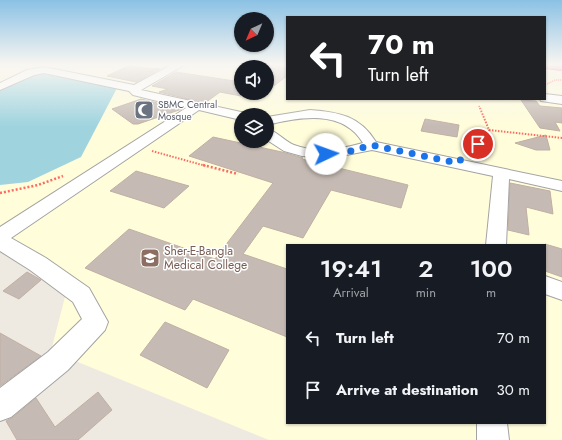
<!DOCTYPE html>
<style>
:root{--surface:#171b24;--page:#242831;--text:#f1f3f6;--muted:#9ea1a6}
body{margin:0;font-family:Jost,sans-serif;background:var(--page);color:var(--text);height:100vh;display:flex;flex-direction:column;font-size:15px;white-space:nowrap}
*{box-sizing:border-box;margin:0}
p{font-size:13px;color:var(--muted)}
.icon{flex:none;width:22px;height:22px;fill:none;stroke:currentColor;stroke-width:2;stroke-linecap:round;stroke-linejoin:round}
.map{position:relative;flex:1;overflow:hidden}
.sheet{position:absolute;left:286px;top:244px;width:260px;height:180px;display:flex;flex-direction:column;background:var(--surface);border-radius:0px;box-shadow:0 1px 3px #0004}
.sheet>*{flex:none}
.banner{position:absolute;left:286px;top:16px;width:260px;height:84px;border-radius:0px;box-shadow:0 1px 3px #0004;background:#202124;color:#fff;overflow:hidden}
.needle{width:26px;rotate:224deg}
.fabs{position:absolute;left:234px;top:12px;display:grid;gap:8px}
.fabs a{display:grid;place-items:center;width:40px;height:40px;border-radius:50%;background:var(--surface);box-shadow:0 1px 3px #0004;font-size:20px}
.pin{position:absolute;display:grid;place-items:center;width:34px;height:34px;color:#fff;margin:-17px;border:2px solid #fff;border-radius:50%;box-shadow:0 1px 4px #0007}
.me{position:absolute;width:44px;margin:-22px;rotate:87deg;stroke-linejoin:round;filter:drop-shadow(0 0 3px #0008)}
.turn{display:flex;align-items:center;gap:14px;height:84px;padding:0 16px;font-size:18px}
.turn .icon{width:52px;height:52px;stroke-width:2.5}
.turn b{display:block;font-size:28px;line-height:34px}
.eta{display:flex;justify-content:space-evenly;align-items:center;height:68px;text-align:center}
.eta b{font-size:24px;font-weight:600;line-height:28px}
ul{padding:0;list-style:none}
li{display:flex;align-items:center;gap:12px;height:52px;padding:0 16px}
li div{flex:1}
li b{display:block;font-size:15px}
li em{font-style:normal}
.map>svg:first-child{display:block}
</style>
<div class="map">
<svg width="562" height="440" viewBox="0 0 562 440">
<rect width="100%" height="100%" fill="#efeae1"/>
<!-- education -->
<path fill="#fffdda" fill-rule="evenodd" d="M0,64H287V99H545V67L562,69V440H269L51,351L65,297L25,264L0,252ZM241,67H267V93H241ZM241,115H267V141H241ZM287,245H545V423H287Z"/>
<!-- water -->
<path fill="#9fd4df" d="M40,72L117,88L81,157L28,182L0,185V91Z"/>
<!-- building -->
<path fill="#c6bbb4" stroke="#c1afa3" d="M247,64H272L287,68V76L267,91L271,76L267,75V67H247Z
M128,66L138,67L160,69L136,82L107,76Z
M176,72L241,82V96L220,92L205,103L159,92L168,89L152,86Z
M141,99L182,109L138,124H133L112,109Z
M521,100L536,101L540,106L562,108V123L555,122L560,131L540,128Z
M425,119L459,125L457,137L421,131Z
M546,135L550,150H536L515,143Z
M213,137L282,152L303,158L302,159L408,185L401,208L331,190L303,238L263,226L243,254L287,269V337L193,299L185,310L85,268L129,229L215,259L273,183L189,156Z
M136,171L189,186L164,208L110,191Z
M510,183L550,191L553,214L526,207L529,235L508,230Z
M545,244L562,249V277L545,271Z
M27,272L41,280L19,299L3,291Z
M165,322L229,350L207,388L140,355Z
M0,333L41,356L0,386Z
M98,392L112,410L78,440H17L6,421L12,418L36,398L55,427Z"/>
<g fill="none" stroke-linecap="round" stroke-linejoin="round">
<defs>
<path id="minor" d="M173,64H186L141,90L241,112L247,115H241V120L199,110L11,238L46,258L89,288L108,322L105,330L68,370L11,417L0,421V388L48,352L82,319L73,302L30,270L0,251V227L186,108L133,95L129,91L44,73L34,75L0,90V83L27,70L44,67L134,85Z
M545,94L562,96V104L541,101L540,99H545Z
M310,110C339,112 360,116 376,142L562,181V191L509,179L506,245H486L493,176L372,150L331,158L302,156L284,151L267,140V129C277,131 284,141 294,145C315,153 342,149 363,143C343,109 299,117 267,125V117Z
M545,276L562,282V300L545,294Z
M477,423H507L509,440H477Z"/>
<path id="highway" d="M545,64H562V70L545,68Z"/>
</defs>
<!-- minor casing -->
<use href="#minor" stroke="#a3a3a3" stroke-width="2"/>
<!-- highway casing -->
<use href="#highway" stroke="#e11a67" stroke-width="2"/>
<!-- path-far2 -->
<path stroke="#ff6b62" stroke-width="1.5" stroke-dasharray="1 1" stroke-linecap="butt" d="M545,85L555,80H562
M479,106L480,109"/>
<!-- path-far1 -->
<path stroke="#ff6b62" stroke-width="2" stroke-dasharray="1.5 1.5" stroke-linecap="butt" d="M489,130L562,138
M152,151L206,166
M468,153L484,139L489,130L480,108"/>
<!-- path -->
<path stroke="#ff6b62" stroke-width="2.5" stroke-dasharray="2 2" stroke-linecap="butt" d="M203,165L238,174
M0,193L38,185L63,176"/>
<!-- minor -->
<use href="#minor" fill="#fff" fill-rule="evenodd"/>
<!-- highway -->
<use href="#highway" fill="#eb849c" fill-rule="evenodd"/>
</g>
<!-- sky -->
<linearGradient id="sky" x2="0" y2="1"><stop stop-color="#8bc1e4"/><stop offset="0.51" stop-color="#f8f6f2"/><stop offset="1" stop-color="#f8f6f2" stop-opacity="0"/></linearGradient>
<rect width="562" height="126" fill="url(#sky)"/>
<g fill="none" stroke-linecap="round" stroke-linejoin="round">
<!-- route -->
<path stroke="#1a73e8" stroke-width="7" stroke-dasharray="0 12.6" d="M326,154L344,153L371,145L457,163L478,144"/>
</g>
<!-- icons -->
<defs>
<symbol id="mosque-square" viewBox="-11 -11 22 22"><rect x="-9" y="-9" width="18" height="18" rx="4" fill="#6b7280" stroke="#fff"/><path d="M3.5-4.9A6 6 0 1 0 3.5 4.9A5 5 0 1 1 3.5-4.9Z" fill="#fff"/></symbol>
<symbol id="university-square" viewBox="-11 -11 22 22"><rect x="-9" y="-9" width="18" height="18" rx="4" fill="#8d6e63" stroke="#fff"/><path d="M0-5L7-2L0 1L-7-2ZM-4 1L0 2.5L4 1V4Q0 6-4 4Z" fill="#fff"/></symbol>
</defs>
<g fill-rule="evenodd">
<use href="#mosque-square" x="133" y="99" width="22" height="22"/>
<use href="#university-square" x="139" y="247" width="22" height="22"/>
</g>
<g text-anchor="middle" dominant-baseline="central" stroke-width="3" stroke-linejoin="round" paint-order="stroke">
<!-- far-worship labels -->
<g font-size="10" fill="#5b616d" stroke="#fff" text-anchor="start">
<text x="158" y="104">SBMC Central<tspan x="158" dy="12">Mosque</tspan></text>
</g>
<!-- education labels -->
<g font-size="12" fill="#785e54" stroke="#fff" text-anchor="start">
<text x="164" y="251">Sher-E-Bangla<tspan x="164" dy="14">Medical College</tspan></text>
</g>
</g>
</svg>
<div class="fabs">
<a><svg class="needle" viewBox="-14 -14 28 28"><path d="M0-13l5 13h-10z" fill="#e53935"/><path d="M0 13l5-13h-10z" fill="#9ea1a6"/></svg></a>
<a><svg class="icon" aria-label="sound" viewBox="0 0 24 24"><path d="M4 9h4l5-4v14l-5-4H4zM17 9q2 3 0 6"/></svg></a>
<a><svg class="icon" aria-label="layers" viewBox="0 0 24 24"><path d="M12 4l9 5-9 5-9-5zM3 14l9 5 9-5"/></svg></a>
</div>
<div class="pin" style="left:478px;top:144px;background:#d93025"><svg class="icon" aria-label="arrive" viewBox="0 0 24 24"><path d="M6 21V4h12l-3 4 3 4H6"/></svg></div>
<svg class="me" style="left:326px;top:154px" viewBox="-20 -20 40 40"><circle r="19" fill="#fff"/><path d="M0-13L10 11 0 6-10 11z" fill="#1a73e8"/></svg>
<div class="banner">
<div class="turn"><svg class="icon" aria-label="left" viewBox="0 0 24 24"><path d="M17 20v-9H6M10 6l-5 5 5 5"/></svg><div><b>70 m</b>Turn left</div></div>
</div>
<section class="sheet">
<div class="eta">
<div><b>19:41</b><p>Arrival</p></div>
<div><b>2</b><p>min</p></div>
<div><b>100</b><p>m</p></div>
</div>
<ul>
<li><svg class="icon" aria-label="left" viewBox="0 0 24 24"><path d="M17 20v-9H6M10 6l-5 5 5 5"/></svg><div><b>Turn left</b></div><em>70 m</em></li>
<li><svg class="icon" aria-label="arrive" viewBox="0 0 24 24"><path d="M6 21V4h12l-3 4 3 4H6"/></svg><div><b>Arrive at destination</b></div><em>30 m</em></li>
</ul>
</section>
</div>
